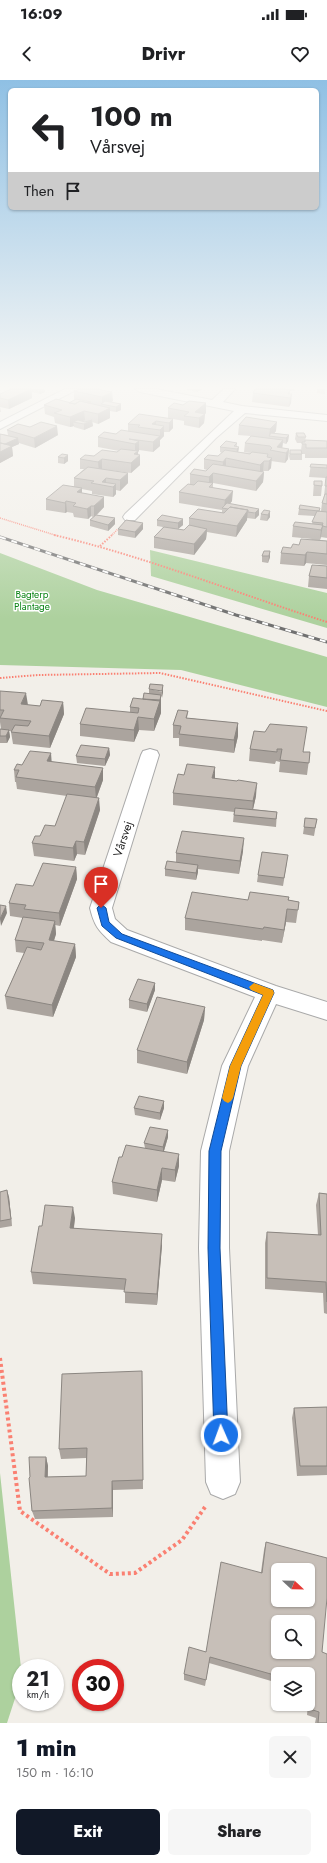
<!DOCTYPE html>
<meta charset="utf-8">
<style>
:root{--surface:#fff;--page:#f6f6f6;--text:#202124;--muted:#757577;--accent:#111827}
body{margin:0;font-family:Jost,sans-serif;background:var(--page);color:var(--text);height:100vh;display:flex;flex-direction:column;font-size:15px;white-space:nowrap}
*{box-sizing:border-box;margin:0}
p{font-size:13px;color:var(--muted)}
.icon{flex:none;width:22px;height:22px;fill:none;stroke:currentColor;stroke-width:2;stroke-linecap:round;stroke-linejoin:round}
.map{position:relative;height:1643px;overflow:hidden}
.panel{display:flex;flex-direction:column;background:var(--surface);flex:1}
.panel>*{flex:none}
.hud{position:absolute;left:8px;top:8px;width:311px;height:122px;border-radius:6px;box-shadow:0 1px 3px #0004;background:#fff;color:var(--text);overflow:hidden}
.needle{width:26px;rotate:112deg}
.tools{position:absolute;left:271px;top:1483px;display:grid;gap:8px}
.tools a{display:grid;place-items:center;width:44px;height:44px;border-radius:6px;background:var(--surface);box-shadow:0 1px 3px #0004;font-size:20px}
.speed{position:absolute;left:12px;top:1579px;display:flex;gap:8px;font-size:20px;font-weight:700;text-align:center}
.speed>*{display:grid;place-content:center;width:52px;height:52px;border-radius:50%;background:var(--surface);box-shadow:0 1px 3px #0004;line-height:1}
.speed small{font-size:10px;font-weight:400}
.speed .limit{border:6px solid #d22;background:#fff;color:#111}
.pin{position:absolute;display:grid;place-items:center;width:34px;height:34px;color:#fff;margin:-41px -17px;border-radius:50% 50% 50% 0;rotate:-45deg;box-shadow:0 0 4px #0007}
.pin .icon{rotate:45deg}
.me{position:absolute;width:44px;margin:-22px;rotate:358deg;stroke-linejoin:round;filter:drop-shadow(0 0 3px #0008)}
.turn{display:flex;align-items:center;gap:14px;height:84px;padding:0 16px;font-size:18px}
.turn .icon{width:52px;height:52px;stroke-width:2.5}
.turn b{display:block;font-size:28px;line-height:34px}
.then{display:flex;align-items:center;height:38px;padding:0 16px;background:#0003;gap:8px;font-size:15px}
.round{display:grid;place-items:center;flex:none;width:42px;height:42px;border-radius:6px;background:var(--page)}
.headline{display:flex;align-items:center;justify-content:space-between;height:68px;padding:0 16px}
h1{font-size:24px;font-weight:800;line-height:30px;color:var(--accent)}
.primary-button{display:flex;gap:8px;margin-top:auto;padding:8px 16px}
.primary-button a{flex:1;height:46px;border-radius:6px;background:var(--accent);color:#fff;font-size:16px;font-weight:800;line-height:46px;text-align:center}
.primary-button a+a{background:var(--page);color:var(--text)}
.status{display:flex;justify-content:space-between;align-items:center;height:28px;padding:0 20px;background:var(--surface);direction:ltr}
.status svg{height:11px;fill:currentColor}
header{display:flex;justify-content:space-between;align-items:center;height:52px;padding:0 16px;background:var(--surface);font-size:18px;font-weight:800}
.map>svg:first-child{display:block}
</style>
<div class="status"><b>16:09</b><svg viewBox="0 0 49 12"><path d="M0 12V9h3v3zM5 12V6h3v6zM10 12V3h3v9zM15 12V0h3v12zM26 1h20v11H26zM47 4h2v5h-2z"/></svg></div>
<header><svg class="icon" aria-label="back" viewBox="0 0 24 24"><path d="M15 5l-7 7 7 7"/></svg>Drivr<svg class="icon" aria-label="heart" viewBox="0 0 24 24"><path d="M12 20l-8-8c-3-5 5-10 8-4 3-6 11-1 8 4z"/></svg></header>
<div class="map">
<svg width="327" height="1643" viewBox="0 0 327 1643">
<rect width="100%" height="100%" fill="#f2efe9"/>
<!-- forest -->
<path fill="#add19e" d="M150,470L327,513V548L151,496Z
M0,473L97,510L327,577V627L181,590L0,585Z
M0,1393L21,1588V1600L7,1643H0Z"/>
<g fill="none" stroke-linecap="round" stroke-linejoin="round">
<defs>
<path id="minor" d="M65,309H78L0,349V342Z
M135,309H156L212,320L224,309H235L223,322L242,326L327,335V341L245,333L216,358L135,440H125L123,437L125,434L234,331L140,312Z
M150,669L157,671L159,675L112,828L115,839L127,850L276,906L327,922V940L276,924L248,986L229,1071V1168L240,1402L235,1414L223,1419L211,1414L206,1402L199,1168L201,1071L222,986L255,917L111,862C98,850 94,845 90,828L141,675L143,671Z"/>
</defs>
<!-- minor casing -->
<use href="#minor" stroke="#a9a9a9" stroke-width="2"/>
<!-- path-far2 -->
<path stroke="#fa8072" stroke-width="1.5" stroke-dasharray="1 1" stroke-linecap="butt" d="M0,438L58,456
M111,456L118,449"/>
<!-- path-far1 -->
<path stroke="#fa8072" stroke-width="2" stroke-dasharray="1.5 1.5" stroke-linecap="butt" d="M54,455C147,477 236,513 327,542
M100,466L112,455
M0,598L38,595L160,593L327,631"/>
<!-- path -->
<path stroke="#fa8072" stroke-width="4" stroke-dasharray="3 3" stroke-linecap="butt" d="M0,1278L20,1431L110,1494L135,1493L182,1460L205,1427"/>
<!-- minor -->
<use href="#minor" fill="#fff" fill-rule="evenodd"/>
<defs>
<path id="rail" d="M0,457L236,535L327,562"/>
</defs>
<!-- rail casing -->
<use href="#rail" stroke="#707070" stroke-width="3"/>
<!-- rail -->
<use href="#rail" stroke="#fff" stroke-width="2" stroke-dasharray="6" stroke-linecap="butt"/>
</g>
<!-- wall -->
<path fill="#aba49e" d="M11,309H44L45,312L40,314L32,312V318L9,329L0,327L1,332H0V314Z
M79,309L113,321L111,322L121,324V330L116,332L110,331V338L98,344L92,342L93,346L84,350L74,347V346L70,347L55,343L54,337L45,334L44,325L69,323L74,320V311Z
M184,309H202L197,312Z
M255,309H295L294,311H290V314L291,323L289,327L252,322L253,313Z
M317,309H325V314L317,313Z
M206,323V333L205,334L204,343L199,348L184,345V341L168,338V328L183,325Z
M246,337L276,351L274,353L289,355L288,361L286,364L283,363L282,368L289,369L288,379L285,383L271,381V388L268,391H263L262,392H264L263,402L256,411L213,403V408L232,421L230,424L259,435L255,439L247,438V440L236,457L207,452L206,459L194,475L154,468V457L163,447L157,446V440L183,439V445L178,449L184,450L189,445V438L222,433V430L179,423V412L190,404V394L206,391L207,390L204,389V379L218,376L222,373L220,372V367L237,363V367H239L238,372L251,373L244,372L245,363L251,356L238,355L239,345Z
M173,339V348L169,352H164V356L160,360V366L153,372L139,370L138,372L140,385L131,393L102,389L128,393V403L120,411L116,410V414L113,417L92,414V411L82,409V413L104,427L97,435L115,438V444L108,451L90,446V440L93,437L91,436L88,439L74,437L73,433L67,432L65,433L46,430V419L74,406V398L84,389H80V379L117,372L119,371L98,367V357L116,354L128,351V344Z
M7,350L58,355L35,368L19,363V364L12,367L13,376L0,383V354L8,355Z
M296,353L306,357L305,360L327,361V378H305V374H302V380H290L289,376L290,370H301L302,363H297L295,359Z
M68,375V381L64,384L58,383V377Z
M311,384L327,385V458L321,457L322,454L320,460L327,461V485L306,483L304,486L280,484L281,473L312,459L292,457L293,446L312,444L315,436L298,435L299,429L300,425L321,431L322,423L324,416L326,398L309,397Z
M314,401L322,406L321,416H313Z
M270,431V437L267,441L260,440L261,434Z
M118,449H143L135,458L118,455Z
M270,471V477L268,483L262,482V476Z
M327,486V509L308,507L309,496Z
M149,609L163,612L161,618V633L154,651L139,650L134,662L80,656V644L130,632V627L149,614Z
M0,611L28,625L40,626L63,622L64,634L50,668L13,664L11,652L12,651H9L10,657L7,663H0V649H1L0,642Z
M188,631L187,638L238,643V656L234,673L179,666V658H173V645Z
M254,651L304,672H310L307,695L279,692L280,682L276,681L275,684L249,681L250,669Z
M109,668L110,675L105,686L77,683L76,676Z
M51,673V682L103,688V700L97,717L100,730L85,775L77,774L74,781L34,776L32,763L40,756L55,746L67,716L17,709L16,702H15L14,690L22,685Z
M215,699L256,716L253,729L277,732L276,747L233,742L234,732L173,725V713Z
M317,739L314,756L303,754L304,747Z
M243,771L239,794L198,789V792L196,800L165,796V789L176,782V773Z
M287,782L283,806L257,802L258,795Z
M76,787L77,799L60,846L55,845L56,854L54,861L75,864L76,877L53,937L7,929L5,916L24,873L16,872L15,860L23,838L10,836L9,823L33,806Z
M289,817V820L299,822L296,843L286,842L282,863L262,860V861L185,850V838L248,820Z
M155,903V910L147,932L129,928V920Z
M205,927L204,940L187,994L137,983V970Z
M164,1021V1028L160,1040L135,1035L134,1028Z
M168,1050V1057L164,1071L179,1086L175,1102L162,1100L157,1122L113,1114L112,1102L122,1077L145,1068L144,1063Z
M0,1112L9,1117L12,1146L0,1148Z
M319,1113L327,1114V1234L324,1233L323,1213L265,1209V1163L267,1152L318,1155L316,1125Z
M75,1138L74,1148L162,1165L157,1225L125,1223V1210L33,1204L31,1192L42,1146Z
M142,1291L143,1409L113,1410V1437L35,1439L32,1431L30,1397L46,1377L48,1386V1397L86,1396V1378L61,1379L59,1369Z
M327,1327V1395L297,1396L292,1338L294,1328Z
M266,1462L322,1572L327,1643H315L316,1638L307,1635L309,1612L308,1611V1594H278V1603L209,1583L205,1606L184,1600V1594L206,1572L261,1492L264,1470Z"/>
<!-- shaded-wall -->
<path fill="#8b8681" d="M31,309L32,318L9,329L8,320Z
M38,309H44L45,312L40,314L39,309Z
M197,309H202L197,312Z
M112,312L113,321L106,325L102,324V317Z
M292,314L291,323L289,327L290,318Z
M206,323V333L205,334L204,343L199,348V338L195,332Z
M121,324V330L116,332V327Z
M110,328V338L98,344V334Z
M84,331L85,340L79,343L73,342L74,346L70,347V337Z
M173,339V348L169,352V343Z
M92,340L93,346L84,350V344Z
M156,341V350L152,344Z
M277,342L276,351L272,356H269L270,349Z
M57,346L58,355L35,368L34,358Z
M164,346V356L160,360V350Z
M289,355L288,361L286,364V358Z
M160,356V366L153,372V362Z
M18,358L19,364L12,367L13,376L0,383V372L4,364Z
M283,360L282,370L277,367Z
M139,361V371L138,372V377L140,375V385L131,393V383L134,374L135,373V364Z
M239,367L238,373L236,375L237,369Z
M289,369L288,379L285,383L286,373Z
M68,375V381L64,384V378Z
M226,378V389L222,392L223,382Z
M272,378L271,388L268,391L269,381Z
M102,379V389L99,392L98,382Z
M264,381L263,391L260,395V385Z
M264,392L263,402L256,411V401Z
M128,393V403L120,411V400Z
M213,393V403L209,407V397Z
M106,398V406L102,402Z
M116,404V414L113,417V407Z
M82,408V418L77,412Z
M233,411L232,421L226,428H224L225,420Z
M104,417V427L94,437V426Z
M66,421L67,432L65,433V423Z
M91,426V436L88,439L87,429Z
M259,429V435L255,439V433Z
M248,430L247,440L236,457L237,446Z
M270,431V437L267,441L268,435Z
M115,438V444L108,451V445Z
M183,439V445L178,449V443Z
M143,443V449L135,458V452Z
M323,445L321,456L320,460L321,450Z
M207,449L206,459L194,475V464Z
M270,471V477L268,483L269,476Z
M307,472L306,483L304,486L305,475Z
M163,605V612L162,618V611Z
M26,613L28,625L21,624Z
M161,615V633L154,651V639Z
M63,622L64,634L50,668L49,656Z
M138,637L139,650L134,662V650Z
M238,643V656L234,673V660Z
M9,650L10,657L7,663L6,656Z
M109,668L110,675L105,686V679Z
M51,673L52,686L47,681Z
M215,687V699L212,698Z
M103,688V700L96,719L95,707Z
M257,703L256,716L252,734L253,721Z
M99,718L100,730L85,775L84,762Z
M244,758L243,771L239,794L240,781Z
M76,761L77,774L74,781L73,768Z
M198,785V792L196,800V793Z
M76,787L77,799L60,846L59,833Z
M6,826L7,833L1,846L0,839Z
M287,829L286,842L282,863L284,850Z
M55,841L56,854L50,872L49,860Z
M75,864L76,877L53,937L52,925Z
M155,903V910L147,932V924Z
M205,927L204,940L187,994V982Z
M164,1021V1028L160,1040V1033Z
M168,1050V1057L163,1074V1067Z
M179,1074V1086L175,1102V1090Z
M162,1088V1100L157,1122V1110Z
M7,1110L9,1117L12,1146L11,1139Z
M73,1127L75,1138L72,1160L70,1148Z
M162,1154V1165L157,1225V1214Z
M46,1377L48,1386L47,1406L45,1397Z
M112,1401L113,1410V1437L112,1428Z"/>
<!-- building -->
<path fill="#c7bfb8" stroke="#8b8681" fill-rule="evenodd" d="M11,309H31L8,320L0,318V314Z
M79,309H97L112,312L102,317L74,311Z
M255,309H284L290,310L288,314H292L290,318L253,313Z
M56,319L75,324L80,321L110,328L98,334L84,331L70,337L54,333L62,330L44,325Z
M76,319L91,322L89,323L80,321L75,324L69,323Z
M105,321L121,324L116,327L101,324Z
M189,321L206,323L195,332L205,334L199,338L184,336L189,332L168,328L174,323L183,325Z
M139,334L173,339L169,343L156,341L152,344L164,346L160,350L138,347L140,345L128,344Z
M246,337L277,342L270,349L239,345Z
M78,340L85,342L92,340L84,344L73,342Z
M41,342L57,346L34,358L7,350L18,344L30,347Z
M121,350L160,356L153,362L129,359L139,361L135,364L98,357L104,352L116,354Z
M271,353L289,355L286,358L269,356Z
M296,353H304L306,357H298Z
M0,354L18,358L5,364L0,363Z
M251,356L283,360L277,367L289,369L286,373L270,370L272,368L270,366L245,363Z
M305,360L327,361V368H306V364H302V362H305Z
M226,361L237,363L234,366L239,367L237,369L220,367Z
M0,363H1L12,366L0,372Z
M121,369L138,371L134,374L140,375L131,383L102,379L98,382L80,379L85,375L94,376L102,370L117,372Z
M225,370L250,374L252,372L268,374L267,377L272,378L269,381H264L260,385L226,378L223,382L204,379L208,375L218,376Z
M290,370H301L302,374H290Z
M62,374L68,375L64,378L58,377Z
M213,384L264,392L256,401L213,393L209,397L190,394L194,389L206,391Z
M311,384L327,385V388L310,387Z
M88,387L128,393L120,400L106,398L102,402L116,404L113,407L91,403L94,401L74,398Z
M326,397H327V406H325Z
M198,401L213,403L209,407L233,411L225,420L179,412L188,404L194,405Z
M314,401H322V406L314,405Z
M63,405L82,408L77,412L104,417L94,426H91L87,429L73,426L76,423L66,421L65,423L46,419Z
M325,414H327V424L322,423Z
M227,423L259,429L255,433L248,432V430L230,427L228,429L222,428Z
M300,425L320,428L319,431L299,429Z
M230,427L248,430L237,446L189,438L198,429L224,433Z
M264,430L270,431L268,435L261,434Z
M317,431L327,432V447L322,446L323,443L312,442Z
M96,435L115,438L108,445L90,440Z
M162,435L183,439L178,443L157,440Z
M126,440L143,443L135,452L118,449Z
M295,442L323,445L321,450L293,446Z
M189,445L207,449L194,464L154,457L164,447L184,450Z
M301,459L327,461V474L307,472L305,475L281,473L283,467L291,468L293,464L299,465Z
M264,471H270L269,476H262Z
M312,485L327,486V498L309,496Z
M150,604L163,605L162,611L149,609Z
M0,611L26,613L21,624L40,626L42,620L63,622L49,656L11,652L15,645L28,646L31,641L0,638L4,630H0Z
M144,613L161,615L160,620L143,619Z
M133,618L160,621L154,639L138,637L134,650L80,644L86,628L138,633L139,628L130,627Z
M178,630L188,631L186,638L238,643L234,660L179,654L181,646L173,645Z
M270,644L307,647L303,672H310L309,683L280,680L282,669H277V672L250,669L254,651L265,652Z
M0,649L9,650L6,656H0Z
M81,665L109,668L105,679L76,676Z
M30,671L51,673L47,681L103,688L95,707L16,697L19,690H14L17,684L22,685Z
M187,684L215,687L212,698L237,701L238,700L257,703L253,721L173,713L178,694L184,695Z
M67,714L99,718L84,762L76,761L73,768L32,763L35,756H40L45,745L55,746Z
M235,728L277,732L276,739L234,735Z
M305,738L317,739L315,748L304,747Z
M182,751L244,758L240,781L176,773Z
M262,772L288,775L284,798L258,795Z
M167,781L198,785L196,793L165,789Z
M43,783L76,787L59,833L24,829L26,825L9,823L16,804L33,806Z
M192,812L248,820L250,812L289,817L288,820L299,822L298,830L287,829L284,850L264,847L263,849L185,838Z
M0,825L6,826L0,839Z
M23,837L55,841L49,860L75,864L52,925L5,916L27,867L41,870L44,863L15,860Z
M138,899L155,903L147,924L129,920Z
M157,917L205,927L187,982L137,970Z
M139,1016L164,1021L160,1033L134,1028Z
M150,1047L168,1050L163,1067L144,1063Z
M126,1065L179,1074L175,1090L162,1088L157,1110L112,1102L119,1077H122Z
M7,1110L11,1139L0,1141V1112Z
M319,1113L327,1114V1222L326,1202L267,1198V1152L321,1155Z
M45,1125L73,1127L70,1148L162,1154L157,1214L124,1212L126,1199L31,1192L39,1146H42Z
M142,1291L143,1400L112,1401V1428L32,1431L29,1398L30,1397L29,1377H46L45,1397L86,1396L87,1368L59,1369L62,1294Z
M327,1327V1386H300L294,1328Z
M266,1462L327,1478V1518L322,1572L327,1574V1643H318L319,1632L310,1629L312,1606L308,1605V1594H278V1596L210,1577L206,1600L184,1594L189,1567L206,1572L221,1482L262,1493ZM278,1490H308V1520H278ZM278,1542H308V1572H278Z"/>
<!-- sky -->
<linearGradient id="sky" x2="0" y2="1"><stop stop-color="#8fc0e4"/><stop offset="0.57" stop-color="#f9f8f5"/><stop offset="1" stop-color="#f9f8f5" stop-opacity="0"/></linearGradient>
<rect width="327" height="539" fill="url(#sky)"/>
<!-- route -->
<path fill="#1a73e8" stroke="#114b97" d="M101,824L106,828L109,842L122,854L273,910L274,913L241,986L221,1071L220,1168L228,1355L226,1360L221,1362L216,1360L214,1355L208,1168L209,1071L230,986L263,915L116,858L102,846L97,828Z"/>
<!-- slow -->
<path fill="#f59e0b" d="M254,903L273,910L274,913L241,986L233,1018L231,1021L228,1023L224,1021L222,1018L230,986L263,915L251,910L249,907Z"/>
<g text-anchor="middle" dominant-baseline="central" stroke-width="3" stroke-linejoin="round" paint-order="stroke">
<!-- far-park labels -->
<g font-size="10" fill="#0c8416" stroke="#fff">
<text x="32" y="514">Bagterp<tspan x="32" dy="12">Plantage</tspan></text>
</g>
<!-- street labels -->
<g font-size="12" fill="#222" stroke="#fff">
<text transform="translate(123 759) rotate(-72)">Vårsvej</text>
</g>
</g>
</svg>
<div class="tools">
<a><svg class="needle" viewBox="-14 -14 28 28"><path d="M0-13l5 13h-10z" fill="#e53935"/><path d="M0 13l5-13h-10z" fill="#757577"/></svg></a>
<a><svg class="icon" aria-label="search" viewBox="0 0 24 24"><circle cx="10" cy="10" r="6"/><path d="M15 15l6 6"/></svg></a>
<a><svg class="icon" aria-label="layers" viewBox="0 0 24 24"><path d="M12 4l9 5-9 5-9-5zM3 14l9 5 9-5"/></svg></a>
</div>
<div class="speed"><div>21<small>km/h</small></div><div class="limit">30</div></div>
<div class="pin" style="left:101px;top:828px;background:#d93025"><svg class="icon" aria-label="arrive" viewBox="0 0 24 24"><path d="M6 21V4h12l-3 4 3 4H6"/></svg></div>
<svg class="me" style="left:221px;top:1355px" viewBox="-20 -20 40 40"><circle r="17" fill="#1a73e8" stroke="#fff" stroke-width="3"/><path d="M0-11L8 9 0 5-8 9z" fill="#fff"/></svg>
<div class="hud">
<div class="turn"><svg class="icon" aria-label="left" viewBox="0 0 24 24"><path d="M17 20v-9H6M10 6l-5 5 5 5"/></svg><div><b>100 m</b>Vårsvej</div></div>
<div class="then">Then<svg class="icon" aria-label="arrive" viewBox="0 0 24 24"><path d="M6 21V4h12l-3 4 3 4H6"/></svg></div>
</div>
</div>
<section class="panel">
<div class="headline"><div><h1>1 min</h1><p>150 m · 16:10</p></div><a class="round"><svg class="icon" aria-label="close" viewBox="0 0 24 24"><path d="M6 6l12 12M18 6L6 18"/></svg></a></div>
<div class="primary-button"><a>Exit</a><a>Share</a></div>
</section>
